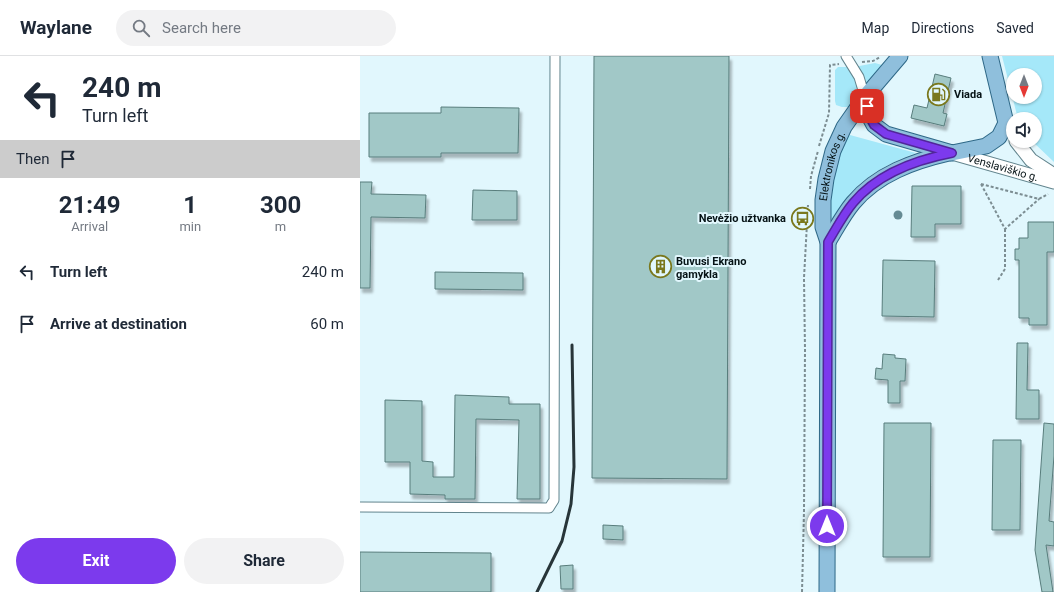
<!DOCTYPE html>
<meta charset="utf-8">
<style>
:root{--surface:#fff;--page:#f2f2f3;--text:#1f2937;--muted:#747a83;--line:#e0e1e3;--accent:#7c3aed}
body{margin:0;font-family:Roboto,sans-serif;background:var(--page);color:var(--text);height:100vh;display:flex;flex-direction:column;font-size:15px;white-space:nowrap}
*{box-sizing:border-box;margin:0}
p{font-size:13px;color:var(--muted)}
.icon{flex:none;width:22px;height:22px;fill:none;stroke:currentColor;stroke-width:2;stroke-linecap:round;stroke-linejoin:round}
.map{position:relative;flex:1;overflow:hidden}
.sheet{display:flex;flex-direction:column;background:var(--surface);width:360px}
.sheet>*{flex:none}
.guide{background:#fff;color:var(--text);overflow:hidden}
.needle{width:26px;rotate:180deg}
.controls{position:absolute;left:646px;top:12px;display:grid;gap:8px}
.controls a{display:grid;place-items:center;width:36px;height:36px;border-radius:50%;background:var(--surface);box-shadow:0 1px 3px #0004;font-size:20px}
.pin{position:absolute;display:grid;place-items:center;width:34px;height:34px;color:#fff;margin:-17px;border-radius:8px;box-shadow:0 2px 6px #0006}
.me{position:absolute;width:44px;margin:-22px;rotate:0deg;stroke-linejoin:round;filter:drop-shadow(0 0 3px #0008)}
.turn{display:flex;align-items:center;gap:14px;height:84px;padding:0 16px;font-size:18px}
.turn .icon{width:52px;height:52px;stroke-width:2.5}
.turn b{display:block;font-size:28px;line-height:34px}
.then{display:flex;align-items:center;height:38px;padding:0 16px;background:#0003;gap:8px;font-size:15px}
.eta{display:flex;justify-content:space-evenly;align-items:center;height:68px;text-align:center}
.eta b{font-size:24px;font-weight:700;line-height:28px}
.action{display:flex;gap:8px;margin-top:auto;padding:8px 16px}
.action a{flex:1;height:46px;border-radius:24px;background:var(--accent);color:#fff;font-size:16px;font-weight:700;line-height:46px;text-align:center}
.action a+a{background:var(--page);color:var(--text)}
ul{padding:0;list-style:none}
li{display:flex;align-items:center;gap:12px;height:52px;padding:0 16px}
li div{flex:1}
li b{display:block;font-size:15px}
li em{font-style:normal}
header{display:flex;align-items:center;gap:24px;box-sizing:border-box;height:56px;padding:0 20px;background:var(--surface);border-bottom:1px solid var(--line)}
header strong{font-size:19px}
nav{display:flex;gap:22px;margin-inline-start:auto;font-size:14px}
.search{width:280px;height:36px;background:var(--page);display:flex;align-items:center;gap:10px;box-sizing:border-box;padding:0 14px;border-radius:22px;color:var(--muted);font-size:15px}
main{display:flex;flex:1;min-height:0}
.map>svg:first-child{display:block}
</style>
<header>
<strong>Waylane</strong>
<div class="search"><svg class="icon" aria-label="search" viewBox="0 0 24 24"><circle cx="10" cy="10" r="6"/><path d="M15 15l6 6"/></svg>Search here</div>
<nav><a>Map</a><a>Directions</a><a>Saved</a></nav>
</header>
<main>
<section class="sheet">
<div class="guide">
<div class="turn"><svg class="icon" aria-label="left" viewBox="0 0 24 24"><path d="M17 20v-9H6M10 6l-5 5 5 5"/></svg><div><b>240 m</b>Turn left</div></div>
<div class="then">Then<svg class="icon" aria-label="arrive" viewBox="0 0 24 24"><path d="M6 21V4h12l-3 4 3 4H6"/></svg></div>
</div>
<div class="eta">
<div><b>21:49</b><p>Arrival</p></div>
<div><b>1</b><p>min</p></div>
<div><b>300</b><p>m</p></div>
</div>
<ul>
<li><svg class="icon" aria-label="left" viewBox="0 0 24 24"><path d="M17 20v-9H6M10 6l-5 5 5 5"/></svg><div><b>Turn left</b></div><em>240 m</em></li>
<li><svg class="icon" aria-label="arrive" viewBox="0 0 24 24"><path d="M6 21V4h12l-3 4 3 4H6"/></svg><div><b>Arrive at destination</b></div><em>60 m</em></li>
</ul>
<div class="action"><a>Exit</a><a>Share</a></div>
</section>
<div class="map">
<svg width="694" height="536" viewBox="0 0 694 536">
<defs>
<filter id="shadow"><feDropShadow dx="2.5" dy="4.5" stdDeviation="1" flood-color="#0004"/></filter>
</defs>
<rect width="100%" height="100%" fill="#e1f7fd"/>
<!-- green -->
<path fill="#a5e8f9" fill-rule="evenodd" d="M642,0H694V106L672,85H675V63H658ZM653,19H675V41H653Z
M515,7L522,9L521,12L489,51H482L476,49L475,45V14L478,11H494Z
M490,79L556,97C516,112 485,131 471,172C470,167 469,162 469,157C469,142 479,87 490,79Z"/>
<!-- building -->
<path fill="#a1c8c7" stroke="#587d7c" filter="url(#shadow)" d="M234,0H369L367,423L232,422Z
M575,18L591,22L583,57L587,58L584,70L551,62L554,49L567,52Z
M81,51L159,52L158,97H81V101H9V57H81Z
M0,126H12L11,138L66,139L65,162L11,161L10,232H0Z
M552,130H601V168H575V181H551Z
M113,134L157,135V164H112Z
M668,166H694V196H687V269H669V262H659V204H655V193H659V182H668Z
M523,204L575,205L574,261L522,260Z
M75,216L163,217V234L75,233Z
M657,287H668L667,334H679V363H656Z
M523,298L535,299V302L546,303L545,325H540V347H528V324L515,323L516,312L522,313Z
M95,339L149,341V348H180V443H157L159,364L116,363L115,443H85V439L50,438V406H25V344L62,345V405L73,406V421H94Z
M524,367H571L570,501H523Z
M684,367L694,368V400L689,465L694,466V490L686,489L693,536H682L675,494Z
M633,384H661L660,474H632Z
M243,469L263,470V484L243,483Z
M0,496L131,497V536H0Z
M213,509V533H201L200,510Z"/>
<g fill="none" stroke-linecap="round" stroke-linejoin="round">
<defs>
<path id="street" d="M486,0L499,21L505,41
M0,451L189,452L194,444L195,0"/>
<g id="secondary">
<path d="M656,85L671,104L694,119"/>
<path id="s1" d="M592,97L694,126"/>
</g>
<g id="primary">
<path d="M540,0L505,41L508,58L514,69L526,78L592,97L626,90L639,81L646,67L630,0"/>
<path d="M468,186C476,173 483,159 493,147C517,118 554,105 589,97"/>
<path id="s2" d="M467,536L468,186L463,171V144L466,123L473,95L484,71L505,41"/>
</g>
</defs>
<!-- street casing -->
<use href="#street" stroke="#62848d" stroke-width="11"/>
<!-- secondary casing -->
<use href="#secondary" stroke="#62848d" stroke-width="15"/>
<!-- primary casing -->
<use href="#primary" stroke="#2e6887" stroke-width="17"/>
<!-- path -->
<path stroke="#7c8d92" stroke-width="2" stroke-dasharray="3 2" stroke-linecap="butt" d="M502,6L513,5L520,1
M459,90L469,57L470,9L479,8
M621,128L645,173L679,143
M621,128L679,143L688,138
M450,133L451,120L458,95
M638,224L645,213V173
M442,536L444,455L445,294L444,222L448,149"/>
<!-- street -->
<use href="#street" stroke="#fff" stroke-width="9"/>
<!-- secondary -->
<use href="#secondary" stroke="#fff" stroke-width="13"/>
<!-- primary -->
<use href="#primary" stroke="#8fbfdc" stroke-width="15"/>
<!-- rail -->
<path stroke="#273539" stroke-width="3" d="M177,536L202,485L211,448L214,411L212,289"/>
</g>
<!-- trees -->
<circle fill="#658b94" cx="538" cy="159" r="4.5"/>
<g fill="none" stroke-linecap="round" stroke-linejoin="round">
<defs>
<path id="route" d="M467,470L468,186C476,173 483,159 493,147C518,117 555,104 592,97L526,78L514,69L508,58L507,50"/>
</defs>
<!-- route casing -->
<use href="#route" stroke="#51269a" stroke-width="10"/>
<!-- route -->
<use href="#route" stroke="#7c3aed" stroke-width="7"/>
</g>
<!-- icons -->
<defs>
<symbol id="fuel-ring" viewBox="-11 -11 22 22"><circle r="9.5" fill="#e1f7fd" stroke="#7a781d" stroke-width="1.5"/><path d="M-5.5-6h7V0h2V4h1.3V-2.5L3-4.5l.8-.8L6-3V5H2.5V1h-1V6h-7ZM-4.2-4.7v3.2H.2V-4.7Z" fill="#7a781d"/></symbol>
<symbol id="bus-ring" viewBox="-11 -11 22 22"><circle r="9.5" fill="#e1f7fd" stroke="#7a781d" stroke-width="1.5"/><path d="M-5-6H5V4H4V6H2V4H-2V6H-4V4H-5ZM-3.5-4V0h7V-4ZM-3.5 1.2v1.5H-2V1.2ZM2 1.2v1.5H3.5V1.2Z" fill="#7a781d"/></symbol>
<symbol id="building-ring" viewBox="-11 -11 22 22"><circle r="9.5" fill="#e1f7fd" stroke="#7a781d" stroke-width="1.5"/><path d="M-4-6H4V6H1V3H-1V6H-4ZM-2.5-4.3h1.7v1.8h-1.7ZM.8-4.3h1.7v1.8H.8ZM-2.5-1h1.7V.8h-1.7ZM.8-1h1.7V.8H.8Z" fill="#7a781d"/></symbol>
</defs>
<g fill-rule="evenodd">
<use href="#fuel-ring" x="566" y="26" width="25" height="25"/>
<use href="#bus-ring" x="430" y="150" width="25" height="25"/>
<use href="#building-ring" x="288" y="198" width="25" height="25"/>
</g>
<g text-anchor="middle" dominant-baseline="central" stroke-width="4" stroke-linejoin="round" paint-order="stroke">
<!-- poi labels -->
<g font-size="11" font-weight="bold" fill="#061316" stroke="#e1f7fd" text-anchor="start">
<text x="594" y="38">Viada</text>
<text x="426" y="162" text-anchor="end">Nevėžio užtvanka</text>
<text x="316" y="205">Buvusi Ekrano<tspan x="316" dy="13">gamykla</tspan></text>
</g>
<!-- street labels -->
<g font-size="11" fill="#061316" stroke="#e1f7fd">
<text stroke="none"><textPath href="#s2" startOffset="428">Elektronikos g.</textPath></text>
<text stroke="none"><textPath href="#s1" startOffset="53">Venslaviškio g.</textPath></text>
</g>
</g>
</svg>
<div class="controls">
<a><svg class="needle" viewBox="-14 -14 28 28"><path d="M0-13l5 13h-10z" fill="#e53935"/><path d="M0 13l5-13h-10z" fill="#747a83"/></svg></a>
<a><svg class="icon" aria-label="sound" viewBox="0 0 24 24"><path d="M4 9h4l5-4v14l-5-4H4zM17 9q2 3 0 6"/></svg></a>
</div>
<div class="pin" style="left:507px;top:50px;background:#d93025"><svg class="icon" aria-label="arrive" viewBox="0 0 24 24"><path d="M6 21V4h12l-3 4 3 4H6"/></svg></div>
<svg class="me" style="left:467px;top:470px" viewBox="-20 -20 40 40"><circle r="17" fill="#7c3aed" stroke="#fff" stroke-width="3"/><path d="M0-11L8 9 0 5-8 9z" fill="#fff"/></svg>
</div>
</main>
